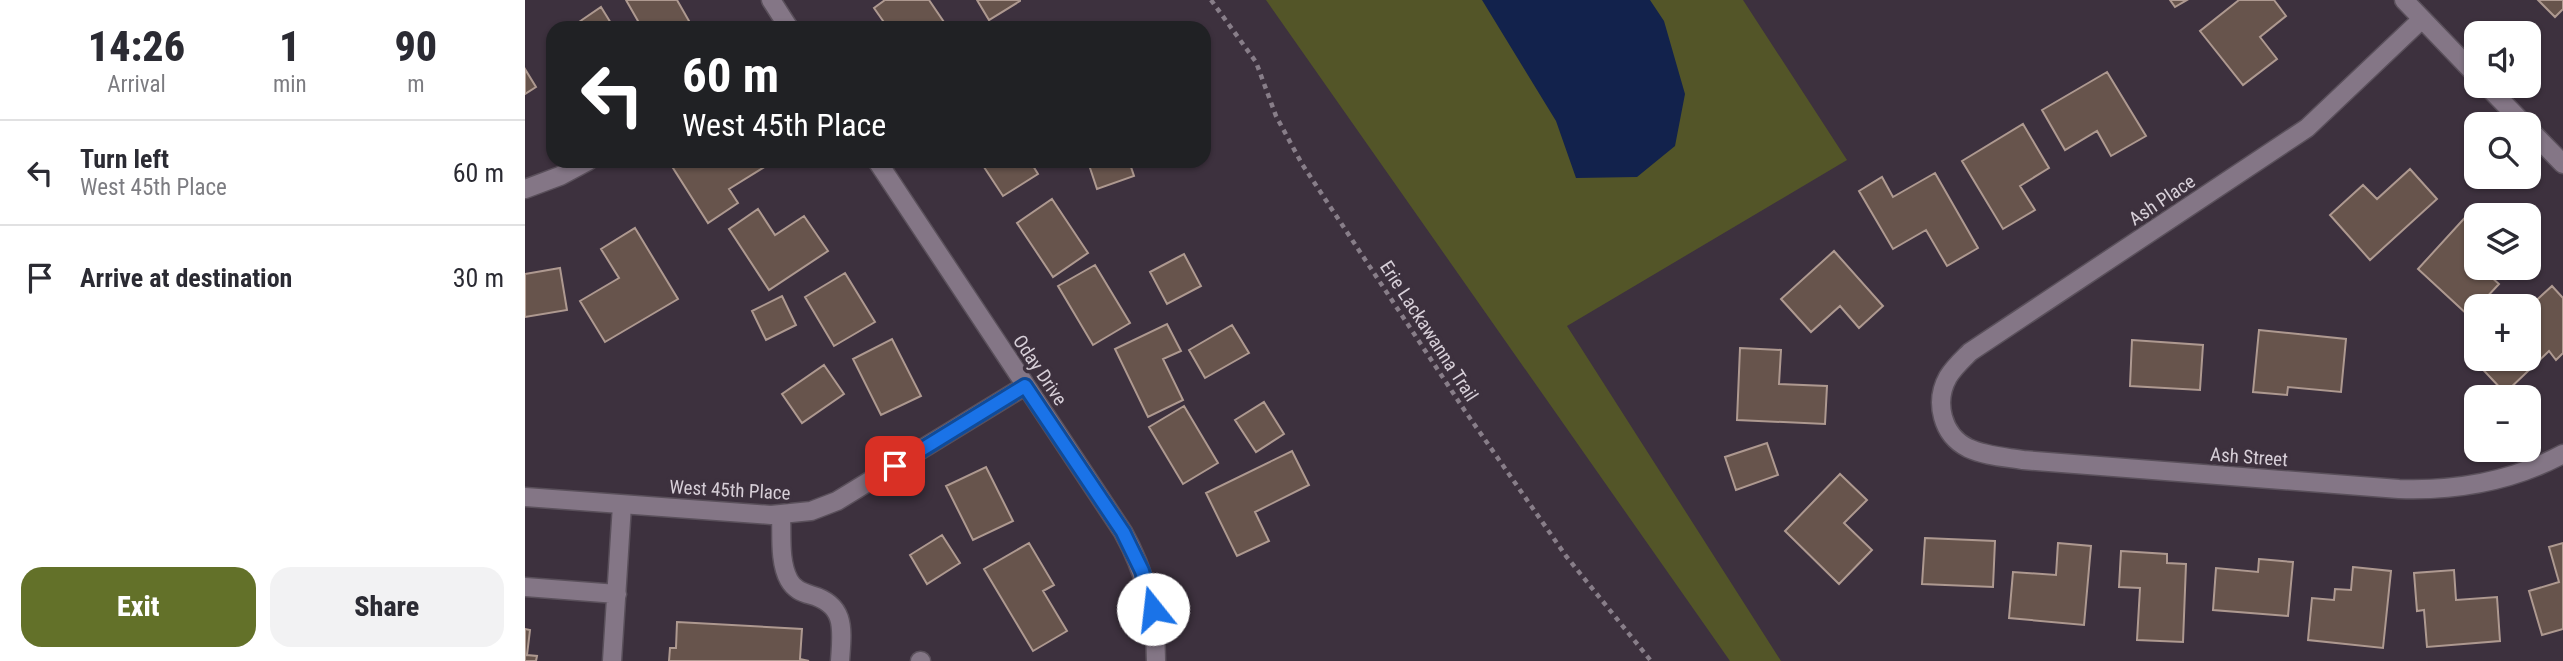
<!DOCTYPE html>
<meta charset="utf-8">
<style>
:root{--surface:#fff;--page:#f2f2f3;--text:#2b2b33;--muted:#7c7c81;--line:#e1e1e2;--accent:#637129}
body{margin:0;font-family:"Roboto Condensed",sans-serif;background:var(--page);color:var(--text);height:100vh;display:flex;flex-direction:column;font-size:26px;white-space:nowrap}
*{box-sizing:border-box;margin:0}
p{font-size:23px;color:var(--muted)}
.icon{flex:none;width:38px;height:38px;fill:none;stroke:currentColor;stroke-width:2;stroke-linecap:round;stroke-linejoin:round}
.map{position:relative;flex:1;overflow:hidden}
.drawer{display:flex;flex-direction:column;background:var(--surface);width:525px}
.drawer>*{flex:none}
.hud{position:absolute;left:21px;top:21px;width:665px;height:147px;border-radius:21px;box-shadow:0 2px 5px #0004;background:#202124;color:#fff;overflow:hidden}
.controls{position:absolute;left:1939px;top:21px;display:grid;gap:14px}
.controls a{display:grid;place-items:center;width:77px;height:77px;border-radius:14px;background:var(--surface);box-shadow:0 2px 5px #0004;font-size:35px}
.pin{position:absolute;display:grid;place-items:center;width:60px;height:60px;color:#fff;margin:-30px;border-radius:14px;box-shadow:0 4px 10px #0006}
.me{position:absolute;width:77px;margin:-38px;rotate:344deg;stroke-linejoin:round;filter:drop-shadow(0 0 5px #0008)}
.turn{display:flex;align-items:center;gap:24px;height:147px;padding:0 21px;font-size:32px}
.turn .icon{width:91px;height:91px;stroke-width:2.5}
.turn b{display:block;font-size:49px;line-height:60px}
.eta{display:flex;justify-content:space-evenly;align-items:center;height:119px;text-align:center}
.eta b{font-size:42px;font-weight:800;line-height:49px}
.primary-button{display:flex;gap:14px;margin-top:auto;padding:14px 21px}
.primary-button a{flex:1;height:80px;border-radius:21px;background:var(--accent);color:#fff;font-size:28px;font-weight:800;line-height:80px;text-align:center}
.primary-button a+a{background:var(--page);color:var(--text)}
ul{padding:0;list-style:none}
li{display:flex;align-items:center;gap:21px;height:105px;padding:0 21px;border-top:2px solid var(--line)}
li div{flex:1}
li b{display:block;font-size:26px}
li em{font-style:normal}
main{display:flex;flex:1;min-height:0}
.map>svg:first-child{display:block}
</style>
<main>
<section class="drawer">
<div class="eta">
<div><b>14:26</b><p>Arrival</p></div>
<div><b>1</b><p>min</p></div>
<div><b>90</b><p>m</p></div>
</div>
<ul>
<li><svg class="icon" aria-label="left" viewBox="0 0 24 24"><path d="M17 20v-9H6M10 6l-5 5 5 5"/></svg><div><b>Turn left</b><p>West 45th Place</p></div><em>60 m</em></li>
<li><svg class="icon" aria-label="arrive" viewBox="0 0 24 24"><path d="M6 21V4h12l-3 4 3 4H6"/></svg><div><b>Arrive at destination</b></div><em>30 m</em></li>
</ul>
<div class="primary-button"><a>Exit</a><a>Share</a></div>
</section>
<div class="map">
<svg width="2038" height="661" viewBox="0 0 2038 661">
<rect width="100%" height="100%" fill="#3d313e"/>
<!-- green -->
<path fill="#535528" d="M741,0H1218L1322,160L1042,326L1256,661H1205Z"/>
<!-- water -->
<path fill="#12224c" d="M957,0H1125L1139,21L1160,94L1150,146L1112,177L1051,178L1031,121Z"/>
<!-- building -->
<path fill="#67544c" stroke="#ae9990" stroke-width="2" d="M101,0H152L168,28H117Z
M360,0H404L423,28H363L349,8Z
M452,0H495V1L464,20Z
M1645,0H1662L1650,7Z
M1714,0H1749L1761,16L1735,37L1752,59L1718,85L1675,31Z
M2013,0H2038V9L2030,17Z
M76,7L89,28H53L51,24Z
M0,69L11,87L0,94Z
M1582,72L1621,136L1586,156L1572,131L1540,150L1517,110Z
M1498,124L1524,168L1495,186L1510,210L1478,229L1437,161Z
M159,161H249L204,189L213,203L183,223L148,168Z
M455,161H505L513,174L478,196Z
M566,161H604L609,176L572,189L563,162Z
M1885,169L1912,199L1845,260L1805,215L1838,185L1852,199Z
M1410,173L1453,248L1422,266L1401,230L1368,249L1334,191L1357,177L1368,197Z
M527,199L563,253L528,277L492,223Z
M233,209L250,235L279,216L303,251L244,290L204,229Z
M1946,211L1951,216V268H1956L1974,284L1944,316L1893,269Z
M110,228L153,299L80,342L55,301L94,278L76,249Z
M1309,251L1358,306L1334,328L1315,306L1286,332L1256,299Z
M659,254L676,286L642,304L625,272Z
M570,265L605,323L568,345L533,286Z
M35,268L42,310L0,317V274Z
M320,273L350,322L309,346L280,297Z
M2027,286L2038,298V353L2031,360L2024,351L1980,393L1948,359L1951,356V359H2004V307Z
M257,296L271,325L241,340L227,311Z
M642,324L656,351L638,359L658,400L623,417L590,349Z
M707,325L724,353L680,378L664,350Z
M1734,330L1821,339L1816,392L1763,387L1762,395L1728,392Z
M367,339L396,396L356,415L328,359Z
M1607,340L1678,345L1675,390L1605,386Z
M1215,348L1256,350L1254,384L1302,386L1300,424L1212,420Z
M299,365L319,394L277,423L257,394Z
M739,402L759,434L731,452L710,420Z
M659,406L693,463L658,484L624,427Z
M1242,443L1253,475L1211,490L1200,457Z
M767,451L784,485L730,512L744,541L712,556L681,493Z
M461,467L488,521L448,540L421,486Z
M1315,474L1342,500L1319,523L1347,550L1314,584L1260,531Z
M417,535L435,563L402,584L385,555Z
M1400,538L1470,541L1468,587L1397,584Z
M504,543L529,585L518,591L542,631L508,651L459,569Z
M1533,543L1566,546L1559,625L1484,618L1488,572L1531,575Z
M2038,543V629L2017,635L2004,591L2034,582L2024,547Z
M1596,551L1642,554V563L1661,564L1658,642L1612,640L1615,588L1594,587Z
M1734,559L1768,562L1763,616L1688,610L1691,568L1733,572Z
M1828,567L1866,571L1858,648L1783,640L1787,598L1809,600L1810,589L1826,590Z
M1929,570L1931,600L1972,597L1975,641L1902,647L1899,610L1892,611L1889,573Z
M152,622L277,629L275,659L284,661H144L145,648H151Z
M0,629L5,630L2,655L12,656L11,661H0Z"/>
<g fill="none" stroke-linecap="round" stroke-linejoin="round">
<defs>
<path id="minor" d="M246,0L264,28
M1879,0L1951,75
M1897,19L1782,128L1445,352C1437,360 1429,367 1423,377C1409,402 1417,435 1443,448C1460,456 1480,457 1498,460L1874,489C1932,491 1986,482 2038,454
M1962,86L1999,124
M2004,129L2038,164
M352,161L598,532C621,573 631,614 631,661
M0,189L35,176L63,161
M0,497L246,515L286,511L312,501L500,386
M256,515C257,535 254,562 264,580C269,589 276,592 286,595C322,605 317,631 315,661
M0,587L92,594
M87,661L97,505
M395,661H396"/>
</defs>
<!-- minor casing -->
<use href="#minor" stroke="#5a505b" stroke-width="21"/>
<!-- path -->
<path stroke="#887e89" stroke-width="4.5" stroke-dasharray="5 5" stroke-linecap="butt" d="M686,0L731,62L751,116L777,164L940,411L1041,556L1126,661"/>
<!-- minor -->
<use href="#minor" stroke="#847686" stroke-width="18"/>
</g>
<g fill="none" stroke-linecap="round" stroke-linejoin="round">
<defs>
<path id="route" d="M370,466L500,386L598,532L617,571L628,609"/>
</defs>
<!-- route casing -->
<use href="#route" stroke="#114b97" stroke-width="18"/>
<!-- route -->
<use href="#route" stroke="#1a73e8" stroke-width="12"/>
</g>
<g text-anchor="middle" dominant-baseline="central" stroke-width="7" stroke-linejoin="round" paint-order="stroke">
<!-- street labels -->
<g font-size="19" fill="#d7cfd8" stroke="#3d313e">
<text transform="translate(1637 200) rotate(-34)">Ash Place</text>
<text transform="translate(904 331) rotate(57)">Erie Lackawanna Trail</text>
<text transform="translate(515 370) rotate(56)">Oday Drive</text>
<text transform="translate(1724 457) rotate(4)">Ash Street</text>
<text transform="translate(205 490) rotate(3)">West 45th Place</text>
</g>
</g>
</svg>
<div class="controls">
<a><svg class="icon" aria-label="sound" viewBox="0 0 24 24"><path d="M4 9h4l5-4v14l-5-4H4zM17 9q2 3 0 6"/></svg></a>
<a><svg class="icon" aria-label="search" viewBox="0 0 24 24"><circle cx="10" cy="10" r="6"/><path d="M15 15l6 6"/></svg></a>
<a><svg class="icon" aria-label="layers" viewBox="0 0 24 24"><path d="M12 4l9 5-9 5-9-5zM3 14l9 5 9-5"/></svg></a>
<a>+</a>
<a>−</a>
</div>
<div class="pin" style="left:370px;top:466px;background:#d93025"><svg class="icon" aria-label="arrive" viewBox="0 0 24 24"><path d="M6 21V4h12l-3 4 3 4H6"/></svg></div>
<svg class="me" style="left:628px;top:609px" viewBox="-20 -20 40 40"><circle r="19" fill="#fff"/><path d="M0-13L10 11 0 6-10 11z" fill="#1a73e8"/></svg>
<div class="hud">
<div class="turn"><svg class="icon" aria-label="left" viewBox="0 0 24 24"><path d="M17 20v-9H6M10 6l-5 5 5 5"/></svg><div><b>60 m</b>West 45th Place</div></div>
</div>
</div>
</main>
